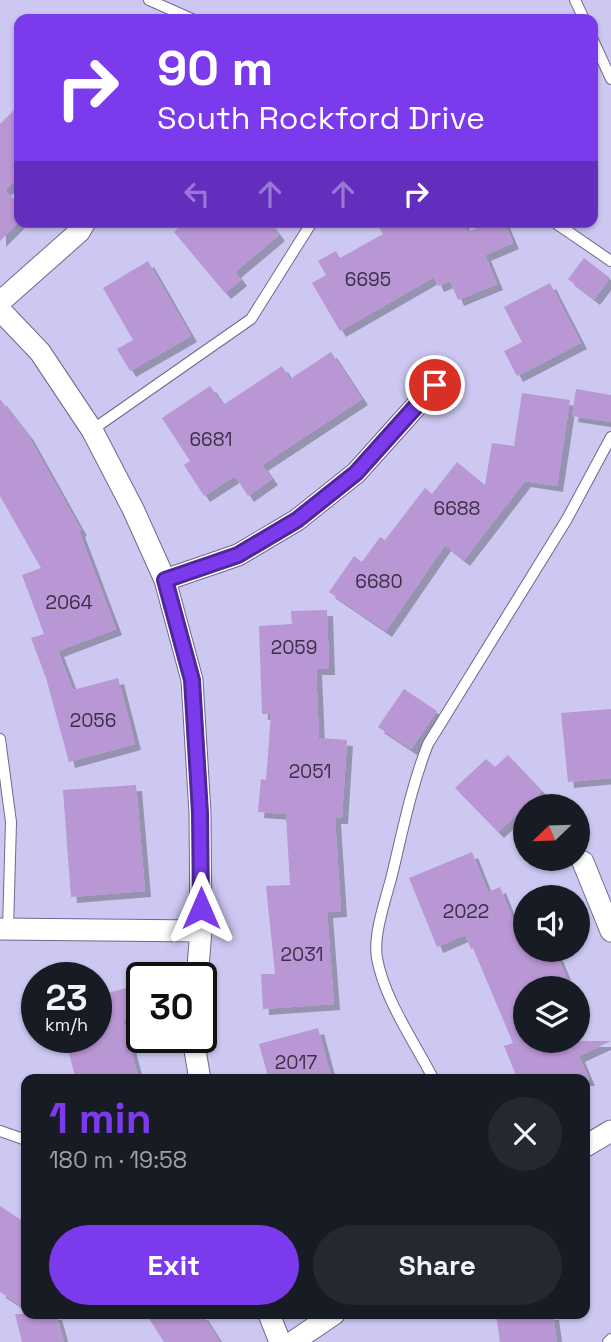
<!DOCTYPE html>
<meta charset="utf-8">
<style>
:root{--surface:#171b24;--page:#242831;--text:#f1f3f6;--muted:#9ea1a6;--accent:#7c3aed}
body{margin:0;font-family:"Space Grotesk",sans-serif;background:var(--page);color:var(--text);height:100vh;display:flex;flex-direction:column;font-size:26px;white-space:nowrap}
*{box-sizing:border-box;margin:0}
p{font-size:23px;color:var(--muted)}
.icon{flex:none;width:38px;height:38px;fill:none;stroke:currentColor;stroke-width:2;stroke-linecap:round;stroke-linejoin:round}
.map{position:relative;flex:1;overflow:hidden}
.drawer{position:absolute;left:21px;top:1074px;width:569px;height:245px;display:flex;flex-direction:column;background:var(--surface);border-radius:14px;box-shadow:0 2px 5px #0004}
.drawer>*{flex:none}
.hud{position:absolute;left:14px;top:14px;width:584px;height:214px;border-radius:14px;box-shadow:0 2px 5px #0004;background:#7c3aed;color:#fff;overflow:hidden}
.needle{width:46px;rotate:247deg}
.controls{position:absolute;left:513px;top:794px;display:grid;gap:14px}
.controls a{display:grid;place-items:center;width:77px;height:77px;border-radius:50%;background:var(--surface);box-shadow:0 2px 5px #0004;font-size:35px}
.speed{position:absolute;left:21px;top:962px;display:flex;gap:14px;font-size:35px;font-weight:700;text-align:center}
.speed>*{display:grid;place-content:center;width:91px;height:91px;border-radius:50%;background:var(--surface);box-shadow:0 2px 5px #0004;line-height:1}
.speed small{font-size:18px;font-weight:400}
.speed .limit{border:4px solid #111;border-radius:10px;background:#fff;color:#111}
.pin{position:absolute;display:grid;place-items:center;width:60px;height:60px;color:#fff;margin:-30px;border:4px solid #fff;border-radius:50%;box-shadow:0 2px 7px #0007}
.me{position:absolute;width:77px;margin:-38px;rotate:0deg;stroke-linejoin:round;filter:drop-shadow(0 0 5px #0008)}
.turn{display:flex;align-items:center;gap:24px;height:147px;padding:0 28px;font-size:32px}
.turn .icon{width:91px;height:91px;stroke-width:2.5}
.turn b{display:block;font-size:49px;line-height:60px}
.lanes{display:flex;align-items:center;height:66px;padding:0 28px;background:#0003;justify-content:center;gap:35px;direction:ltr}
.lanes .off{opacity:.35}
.round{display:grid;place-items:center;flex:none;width:74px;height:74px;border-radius:37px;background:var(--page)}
.head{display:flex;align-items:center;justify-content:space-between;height:119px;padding:0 28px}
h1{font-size:42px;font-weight:700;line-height:52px;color:var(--accent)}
.primary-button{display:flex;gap:14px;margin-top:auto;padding:14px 28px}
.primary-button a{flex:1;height:80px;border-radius:42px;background:var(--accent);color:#fff;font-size:28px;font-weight:700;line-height:80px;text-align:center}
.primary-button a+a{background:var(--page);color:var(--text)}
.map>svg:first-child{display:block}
</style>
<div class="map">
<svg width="611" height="1342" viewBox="0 0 611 1342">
<defs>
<filter id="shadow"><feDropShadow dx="6" dy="6" stdDeviation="0" flood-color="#0004"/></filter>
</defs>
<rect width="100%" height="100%" fill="#cdc8f2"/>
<!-- building -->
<path fill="#b996d4" filter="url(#shadow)" d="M19,105V177L5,190L19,205V222L0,241V124Z
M185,222H269L279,235L235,272L241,280L225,293L174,232Z
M376,222H463L467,232L491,222H504L513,243L485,255L497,284L458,300L450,281L438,286L434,277L340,331L312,283L326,275L318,261L336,251L340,258L383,234Z
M584,258L610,278L594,299L568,279Z
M148,261L191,336L130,371L117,349L133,340L103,288Z
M550,283L581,343L517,376L504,351L522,342L504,307Z
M331,352L362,399L262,465L272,479L248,496L235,476L204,496L184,465L190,461L162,418L210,386L223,405L282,366L290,379Z
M576,389L611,395V422L572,416Z
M522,393L570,400L557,486L525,481L464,560L445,545L386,631L329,592L354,556L362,562L380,537L385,540L425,488L432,494L457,462L485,485L492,443L514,446Z
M0,399L28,435L81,530L79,531L116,629L58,651L73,690L118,678L135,744L69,762L46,678L31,638L44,634L22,575L41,568L0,496Z
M327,610L329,669H316L319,738L347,740L342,818H335L341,911L327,912L334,1004L263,1009L261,974H275L266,886L290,885L286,814L258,812L261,779L266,780L271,714H262L259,626L292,624L291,611Z
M404,689L437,711L411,749L378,727Z
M611,709V778L568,782L561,713Z
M508,755L542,791L498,832L455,788L486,759L495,767Z
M136,785L145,891L71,897L63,790Z
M472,852L488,892L500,887L525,950H555L571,989H525V1041H611L579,1056L589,1080H518L504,1046L513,1043L473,948L471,949L465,935L437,947L409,878Z
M134,986L141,1014L123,1019L139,1080H76L65,1038H96V996Z
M318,1028L332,1080H269L259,1044Z
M0,1206L26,1223V1309L0,1292Z
M15,1314H56L64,1342H22Z
M146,1314H202L220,1342H164Z
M496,1314H553L557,1342H500Z"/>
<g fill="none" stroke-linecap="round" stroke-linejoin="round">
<defs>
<path id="service" d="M149,0L192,19
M575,0L584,19
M593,40L611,79
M554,222L611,261
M92,430L251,319L312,222
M0,739L11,822L8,929
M434,1080C415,1043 384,999 377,958C373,936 385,901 391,879C402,834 411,787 428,744L567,519L611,437
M0,1131L26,1140
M608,1342L611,1339"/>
<path id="minor" d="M0,302L79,232L85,222
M0,310L40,352L92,430L133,509L165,580L192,680L200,813L201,931L197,978
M165,580L238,555L297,520L356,473L435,385
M583,862L611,931
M0,929L201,931
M193,1038L200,1080
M584,1147L611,1131
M269,1314L280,1342
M293,1342L334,1314"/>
</defs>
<!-- service casing -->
<use href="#service" stroke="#6e698e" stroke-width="12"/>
<!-- minor casing -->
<use href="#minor" stroke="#6e698e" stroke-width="23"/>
<!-- service -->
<use href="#service" stroke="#fff" stroke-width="10"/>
<!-- minor -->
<use href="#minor" stroke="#fff" stroke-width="21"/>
</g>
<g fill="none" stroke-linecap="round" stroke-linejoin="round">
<defs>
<path id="route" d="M201,908L200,813L192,680L165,580L238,555L297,520L356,473L435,385"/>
</defs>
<!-- route casing -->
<use href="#route" stroke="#51269a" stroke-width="18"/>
<!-- route -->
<use href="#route" stroke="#7c3aed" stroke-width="12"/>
</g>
<g text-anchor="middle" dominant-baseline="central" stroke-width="6" stroke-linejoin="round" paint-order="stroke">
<!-- number labels -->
<g font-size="19" fill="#3a2f49">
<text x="368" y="279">6695</text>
<text x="211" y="439">6681</text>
<text x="457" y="508">6688</text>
<text x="379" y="581">6680</text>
<text x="69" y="602">2064</text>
<text x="294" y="647">2059</text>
<text x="93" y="720">2056</text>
<text x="310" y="771">2051</text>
<text x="466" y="911">2022</text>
<text x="302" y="954">2031</text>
<text x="296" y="1062">2017</text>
</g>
</g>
</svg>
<div class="controls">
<a><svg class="needle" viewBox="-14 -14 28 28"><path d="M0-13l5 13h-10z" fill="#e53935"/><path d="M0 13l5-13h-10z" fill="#9ea1a6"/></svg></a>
<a><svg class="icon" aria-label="sound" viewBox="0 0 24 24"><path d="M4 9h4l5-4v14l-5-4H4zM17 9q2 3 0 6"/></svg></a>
<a><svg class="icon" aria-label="layers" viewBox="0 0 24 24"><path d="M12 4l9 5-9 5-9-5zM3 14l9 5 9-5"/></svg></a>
</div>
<div class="speed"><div>23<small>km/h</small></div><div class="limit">30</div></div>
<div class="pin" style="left:435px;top:385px;background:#d93025"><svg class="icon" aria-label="arrive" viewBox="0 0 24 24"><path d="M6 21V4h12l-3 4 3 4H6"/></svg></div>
<svg class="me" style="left:201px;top:908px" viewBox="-20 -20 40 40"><path d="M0-17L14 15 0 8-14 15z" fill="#7c3aed" stroke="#fff" stroke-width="4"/></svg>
<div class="hud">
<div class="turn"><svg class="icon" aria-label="right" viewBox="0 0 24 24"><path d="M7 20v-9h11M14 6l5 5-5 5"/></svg><div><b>90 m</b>South Rockford Drive</div></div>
<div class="lanes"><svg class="icon off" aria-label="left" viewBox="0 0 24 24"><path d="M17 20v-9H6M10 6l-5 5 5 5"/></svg><svg class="icon off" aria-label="ahead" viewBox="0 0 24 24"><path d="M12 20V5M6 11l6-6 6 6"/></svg><svg class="icon off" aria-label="ahead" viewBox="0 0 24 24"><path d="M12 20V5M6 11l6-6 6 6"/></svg><svg class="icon" aria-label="right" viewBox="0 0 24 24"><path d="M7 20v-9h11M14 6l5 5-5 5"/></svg></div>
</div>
<section class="drawer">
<div class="head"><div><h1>1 min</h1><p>180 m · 19:58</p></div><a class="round"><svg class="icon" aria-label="close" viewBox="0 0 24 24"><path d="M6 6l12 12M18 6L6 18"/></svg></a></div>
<div class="primary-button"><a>Exit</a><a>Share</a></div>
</section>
</div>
